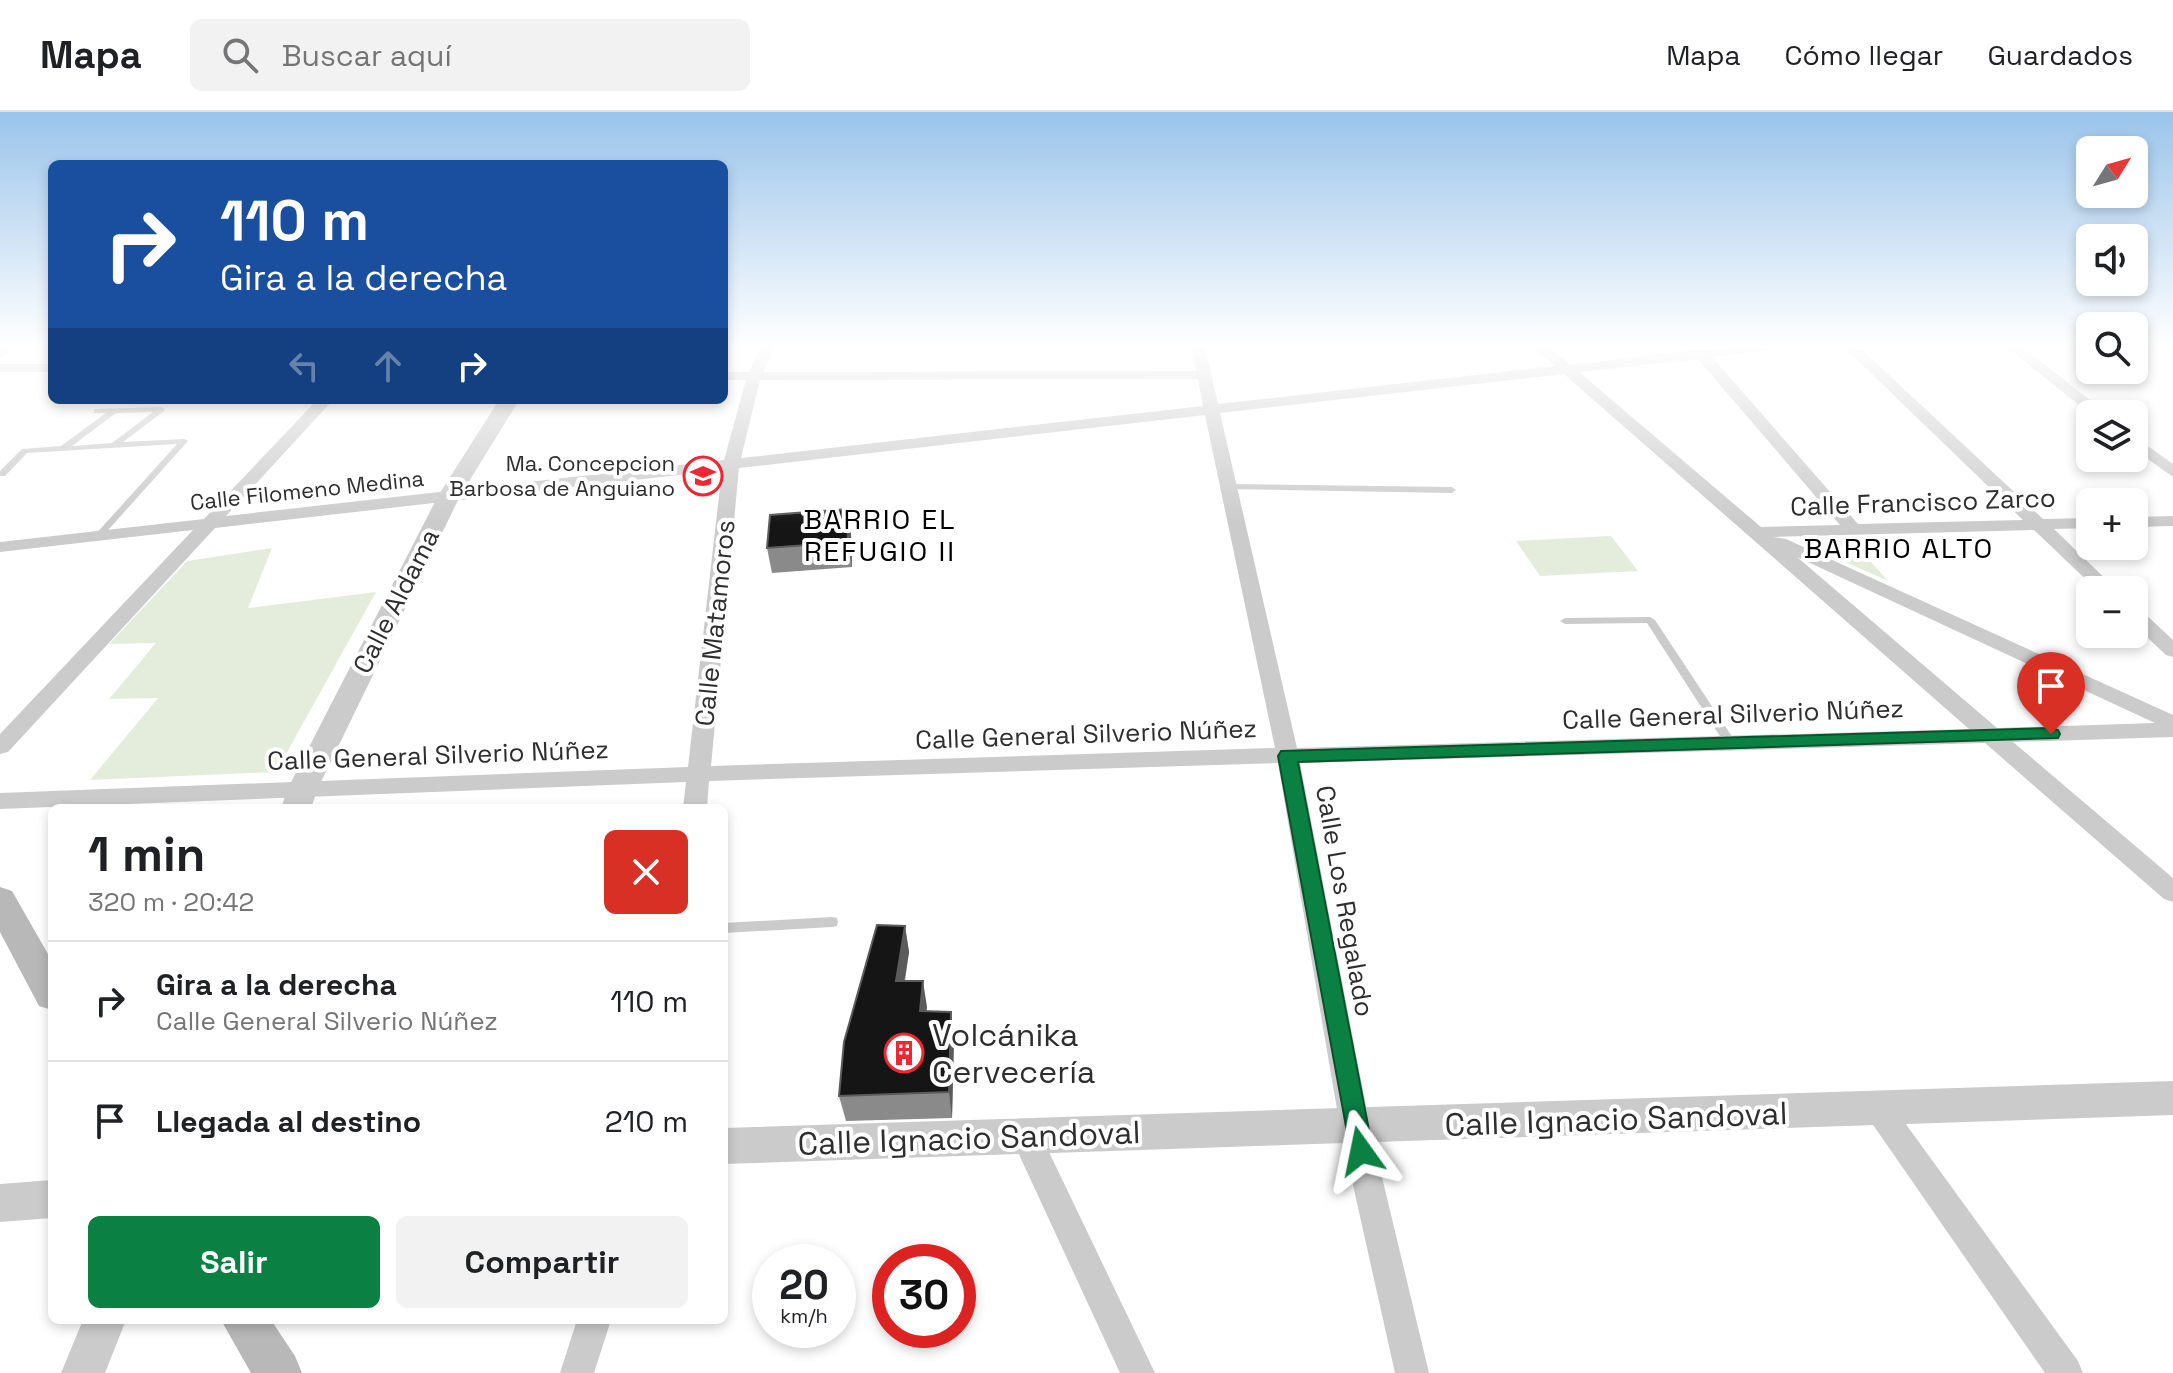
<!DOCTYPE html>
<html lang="es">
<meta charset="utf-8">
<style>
:root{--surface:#fff;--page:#f2f2f2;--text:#202124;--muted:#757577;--line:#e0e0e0;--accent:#0b8043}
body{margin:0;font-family:"Space Grotesk",sans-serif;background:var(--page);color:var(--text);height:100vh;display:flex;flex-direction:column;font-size:30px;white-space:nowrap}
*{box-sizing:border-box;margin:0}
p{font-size:26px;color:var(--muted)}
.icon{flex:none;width:44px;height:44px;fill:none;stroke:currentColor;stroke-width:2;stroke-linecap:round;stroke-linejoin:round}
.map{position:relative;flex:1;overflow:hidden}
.sheet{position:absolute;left:48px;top:692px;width:680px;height:520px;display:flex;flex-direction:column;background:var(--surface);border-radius:12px;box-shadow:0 4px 12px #0003}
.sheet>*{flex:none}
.banner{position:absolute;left:48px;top:48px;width:680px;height:244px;border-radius:12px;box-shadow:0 4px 12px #0003;background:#1a4fa0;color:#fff;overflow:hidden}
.needle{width:52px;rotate:53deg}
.controls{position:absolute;left:2076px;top:24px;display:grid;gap:16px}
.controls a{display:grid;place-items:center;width:72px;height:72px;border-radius:12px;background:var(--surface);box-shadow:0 4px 12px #0003;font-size:40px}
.speed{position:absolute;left:752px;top:1132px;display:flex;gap:16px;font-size:40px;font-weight:700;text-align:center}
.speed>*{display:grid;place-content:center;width:104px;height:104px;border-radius:50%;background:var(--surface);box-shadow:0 4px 12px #0003;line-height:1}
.speed small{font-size:20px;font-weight:400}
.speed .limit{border:12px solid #d22;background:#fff;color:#111}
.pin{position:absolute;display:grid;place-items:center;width:68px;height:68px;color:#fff;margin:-82px -34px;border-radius:50% 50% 50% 0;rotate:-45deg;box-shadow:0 0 8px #0007}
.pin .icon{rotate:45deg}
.me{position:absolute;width:88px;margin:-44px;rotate:348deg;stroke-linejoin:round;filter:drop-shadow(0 0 6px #0008)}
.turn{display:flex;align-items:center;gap:28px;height:168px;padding:0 40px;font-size:36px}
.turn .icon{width:104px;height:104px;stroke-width:2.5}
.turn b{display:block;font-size:56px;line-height:68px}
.lanes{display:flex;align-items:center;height:76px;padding:0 40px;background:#0003;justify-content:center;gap:40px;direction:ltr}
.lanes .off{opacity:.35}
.round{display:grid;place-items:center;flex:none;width:84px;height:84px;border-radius:12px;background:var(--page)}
.headline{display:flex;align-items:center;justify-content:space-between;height:136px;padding:0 40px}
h1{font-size:48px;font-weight:600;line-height:60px}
.primary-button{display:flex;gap:16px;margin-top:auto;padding:16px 40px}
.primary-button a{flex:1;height:92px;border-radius:12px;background:var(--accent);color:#fff;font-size:32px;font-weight:600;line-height:92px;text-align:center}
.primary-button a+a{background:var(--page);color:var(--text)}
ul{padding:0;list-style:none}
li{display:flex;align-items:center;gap:24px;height:120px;padding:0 40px;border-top:2px solid var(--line)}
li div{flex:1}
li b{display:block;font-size:30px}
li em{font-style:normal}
header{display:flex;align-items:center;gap:48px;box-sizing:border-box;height:112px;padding:0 40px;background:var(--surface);border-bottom:2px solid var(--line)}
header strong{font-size:38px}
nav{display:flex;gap:44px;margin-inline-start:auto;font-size:28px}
.search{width:560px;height:72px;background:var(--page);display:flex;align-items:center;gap:20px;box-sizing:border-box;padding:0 28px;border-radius:12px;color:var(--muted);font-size:30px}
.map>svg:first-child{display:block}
</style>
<header>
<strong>Mapa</strong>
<div class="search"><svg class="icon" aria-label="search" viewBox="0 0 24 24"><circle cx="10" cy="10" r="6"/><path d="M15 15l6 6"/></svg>Buscar aquí</div>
<nav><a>Mapa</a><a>Cómo llegar</a><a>Guardados</a></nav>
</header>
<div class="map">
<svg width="2173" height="1261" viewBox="0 0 2173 1261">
<rect width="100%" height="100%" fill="#fff"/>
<!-- green -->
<path fill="#e4eddb" d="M1611,424L1638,459L1540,464L1516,429Z
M1852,429L1888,469L1801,430Z
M272,436L248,496L376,480L276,660L90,668L158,586L109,587L156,531L109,532L187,449Z"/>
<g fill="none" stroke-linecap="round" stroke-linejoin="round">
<!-- service -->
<path fill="#cbcbcb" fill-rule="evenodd" d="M161,295L165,297L164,299L123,330L184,327L188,329L101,426H95L94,424L177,332L27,341L5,364H0V359L22,337L61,334L106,301H94V297ZM153,300L112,331L72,334L116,301Z
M1229,372L1452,375L1456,378L1452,381L1226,377V373Z
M1650,505L1655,508L1733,626L1734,629L1733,632H1725L1647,511L1565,512L1560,509L1565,506Z
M832,805L837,806L838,810L837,814L832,815L724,821V811Z"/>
<!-- minor -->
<path fill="#cbcbcb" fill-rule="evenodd" d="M0,235H18L0,245Z
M760,235H774L763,260L1196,259L1191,235H1205L1218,292L1555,254L1534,235H1549L1570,253L1701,237L1770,235L1763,239L1712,245L1858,412L2023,408L1844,235H1859L2043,407L2090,406V416L2054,417L2117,478H2097L2034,418L1773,425L1786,427L2173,603V625L2013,630L2173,766V790L2164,787L1985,631L1300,651L1370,1015L1429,1261H1395L1340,1015L1278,651L709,669L707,696H683L686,670L0,697V681L688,655L722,358L215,416L8,640L0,642V622L193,418L0,440V430L204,407L317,288H333L226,404L724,348L746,268H724V260H749ZM1698,247L1840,413L1761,415L1579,260ZM1564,262L1969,617L1297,636L1220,301ZM1198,267L1203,294L741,346L760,268ZM1205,303L1275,636L711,654L739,356ZM1797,445L2155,611L1997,616Z
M2007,235H2022L2108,302H2090Z
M0,252H52V260H0Z
M2134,324L2173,352V365L2134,337Z
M2173,404V414L2134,415V405Z
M2134,496L2141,498L2173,528V545L2166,543L2134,513Z
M1879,985L1889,989L2078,1249L2083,1261H2045L1869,1007L1864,998L1869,989Z
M1025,1009L1036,1013L1155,1261H1120L1010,1023L1014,1013Z
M577,1208H611L594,1261H560Z"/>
<!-- tertiary -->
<path fill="#cbcbcb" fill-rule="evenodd" d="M499,288H519L460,384L318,676L311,696H281L288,676L438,384Z
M2173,969V1003L724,1052V1016Z
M52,1068V1106L0,1110V1072Z
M83,1208H126L105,1261H61Z"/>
<!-- secondary -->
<path fill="#b8b8b8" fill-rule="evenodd" d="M0,775L12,779L52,849V898L39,894L0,820Z
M221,1208H271L295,1244L302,1261H251Z"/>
</g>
<!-- wall -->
<path fill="#8a8a8a" d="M851,422L852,455L772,461L767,436Z
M905,814L909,840L905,869H923L926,900H951L954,926L952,1006L846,1009L839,984Z"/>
<!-- shaded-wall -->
<path fill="#5b5b5b" d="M847,397L851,422L852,455L848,430Z
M905,814L909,840L900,895L896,869Z
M923,869L927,895L924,925L920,899Z
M951,900L954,926L952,1006L949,980Z"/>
<!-- building -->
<path fill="#151515" stroke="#5b5b5b" stroke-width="2" d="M847,397L848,430L767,436L770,403Z
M877,813L905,814L896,869H923L920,899L951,900L949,980L839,984L844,930Z"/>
<!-- sky -->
<linearGradient id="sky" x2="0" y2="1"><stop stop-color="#9ac4ea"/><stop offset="0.57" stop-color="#fff"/><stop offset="1" stop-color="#fff" stop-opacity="0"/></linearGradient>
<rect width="2173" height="411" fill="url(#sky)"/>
<!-- route -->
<path fill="#0b8043" stroke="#07532c" stroke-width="2" d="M2051,616L2058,618L2060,622L2058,626L1298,650L1373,1039L1370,1047L1361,1051L1352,1047L1278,644L1281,639Z"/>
<!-- icons -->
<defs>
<symbol id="school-ring" viewBox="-11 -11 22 22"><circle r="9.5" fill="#fff" stroke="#ef2732" stroke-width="1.5"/><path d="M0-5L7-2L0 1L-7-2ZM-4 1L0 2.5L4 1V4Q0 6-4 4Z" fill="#ef2732"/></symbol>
<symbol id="building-ring" viewBox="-11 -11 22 22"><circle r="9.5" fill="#fff" stroke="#ef2732" stroke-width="1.5"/><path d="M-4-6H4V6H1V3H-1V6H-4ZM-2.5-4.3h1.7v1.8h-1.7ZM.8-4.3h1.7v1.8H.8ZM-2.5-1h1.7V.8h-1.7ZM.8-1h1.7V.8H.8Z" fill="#ef2732"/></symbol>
</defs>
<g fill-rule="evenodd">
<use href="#school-ring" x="681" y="342" width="44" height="44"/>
<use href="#building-ring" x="882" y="919" width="44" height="44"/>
</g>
<g text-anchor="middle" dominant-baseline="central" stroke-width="8" stroke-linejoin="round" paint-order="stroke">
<!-- far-poi labels -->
<g font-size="22" fill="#2e2e2e" stroke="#fff" text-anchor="end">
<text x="675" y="351">Ma. Concepcion<tspan x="675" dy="25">Barbosa de Anguiano</tspan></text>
</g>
<!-- far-street labels -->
<g font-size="22" fill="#2e2e2e" stroke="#fff">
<text transform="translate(307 378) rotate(-6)">Calle Filomeno Medina</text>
</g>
<!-- street labels -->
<g font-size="26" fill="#2e2e2e" stroke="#fff">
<text transform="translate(1923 390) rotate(-2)">Calle Francisco Zarco</text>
<text transform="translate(396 489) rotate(-63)">Calle Aldama</text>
<text transform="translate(715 511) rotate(-84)">Calle Matamoros</text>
<text transform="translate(1733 602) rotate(-2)">Calle General Silverio Núñez</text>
<text transform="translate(1086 622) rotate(-2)">Calle General Silverio Núñez</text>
<text transform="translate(438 643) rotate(-2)">Calle General Silverio Núñez</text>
<text transform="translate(1345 789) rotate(80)">Calle Los Regalado</text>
</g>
<!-- neighbourhood labels -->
<g font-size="28" letter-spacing="2" fill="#000" stroke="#fff">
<text x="880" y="407">BARRIO EL<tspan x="880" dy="32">REFUGIO II</tspan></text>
<text x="1899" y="436">BARRIO ALTO</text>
</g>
<!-- near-poi labels -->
<g font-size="32" fill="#2e2e2e" stroke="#fff" text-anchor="start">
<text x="932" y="923">Volcánika<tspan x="932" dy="37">Cervecería</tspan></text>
</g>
<!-- near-street labels -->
<g font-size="32" fill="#2e2e2e" stroke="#fff">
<text transform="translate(1616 1007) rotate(-2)">Calle Ignacio Sandoval</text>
<text transform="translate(969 1026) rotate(-2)">Calle Ignacio Sandoval</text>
</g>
</g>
</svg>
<div class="controls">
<a><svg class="needle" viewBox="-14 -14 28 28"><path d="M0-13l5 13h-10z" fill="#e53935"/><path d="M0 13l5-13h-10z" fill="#757577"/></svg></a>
<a><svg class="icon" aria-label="sound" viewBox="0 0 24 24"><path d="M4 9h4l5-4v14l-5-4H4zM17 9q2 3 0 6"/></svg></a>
<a><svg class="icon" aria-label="search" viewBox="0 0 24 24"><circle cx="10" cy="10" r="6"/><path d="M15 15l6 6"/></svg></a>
<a><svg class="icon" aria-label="layers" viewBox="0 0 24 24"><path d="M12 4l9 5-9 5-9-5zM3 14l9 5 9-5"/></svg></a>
<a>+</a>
<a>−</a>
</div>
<div class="speed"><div>20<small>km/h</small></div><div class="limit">30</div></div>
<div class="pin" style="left:2051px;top:622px;background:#d93025"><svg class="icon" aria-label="arrive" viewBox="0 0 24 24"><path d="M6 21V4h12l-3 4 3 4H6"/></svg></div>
<svg class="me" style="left:1361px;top:1039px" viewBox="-20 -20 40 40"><path d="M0-17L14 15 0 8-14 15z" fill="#0b8043" stroke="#fff" stroke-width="4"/></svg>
<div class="banner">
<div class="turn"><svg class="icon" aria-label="right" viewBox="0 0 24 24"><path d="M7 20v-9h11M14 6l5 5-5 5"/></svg><div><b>110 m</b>Gira a la derecha</div></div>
<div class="lanes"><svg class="icon off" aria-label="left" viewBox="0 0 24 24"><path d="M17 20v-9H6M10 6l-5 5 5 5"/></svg><svg class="icon off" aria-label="ahead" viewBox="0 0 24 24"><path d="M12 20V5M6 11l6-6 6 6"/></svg><svg class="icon" aria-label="right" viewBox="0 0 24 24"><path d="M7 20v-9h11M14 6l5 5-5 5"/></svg></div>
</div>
<section class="sheet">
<div class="headline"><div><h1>1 min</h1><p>320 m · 20:42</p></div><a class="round" style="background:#d93025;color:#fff"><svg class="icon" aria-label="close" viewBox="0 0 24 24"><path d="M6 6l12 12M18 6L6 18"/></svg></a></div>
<ul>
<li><svg class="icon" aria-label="right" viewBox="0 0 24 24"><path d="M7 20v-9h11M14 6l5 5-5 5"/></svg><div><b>Gira a la derecha</b><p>Calle General Silverio Núñez</p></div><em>110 m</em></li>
<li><svg class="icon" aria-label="arrive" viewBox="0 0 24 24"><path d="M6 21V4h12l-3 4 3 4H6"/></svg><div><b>Llegada al destino</b></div><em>210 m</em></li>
</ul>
<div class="primary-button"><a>Salir</a><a>Compartir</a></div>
</section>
</div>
